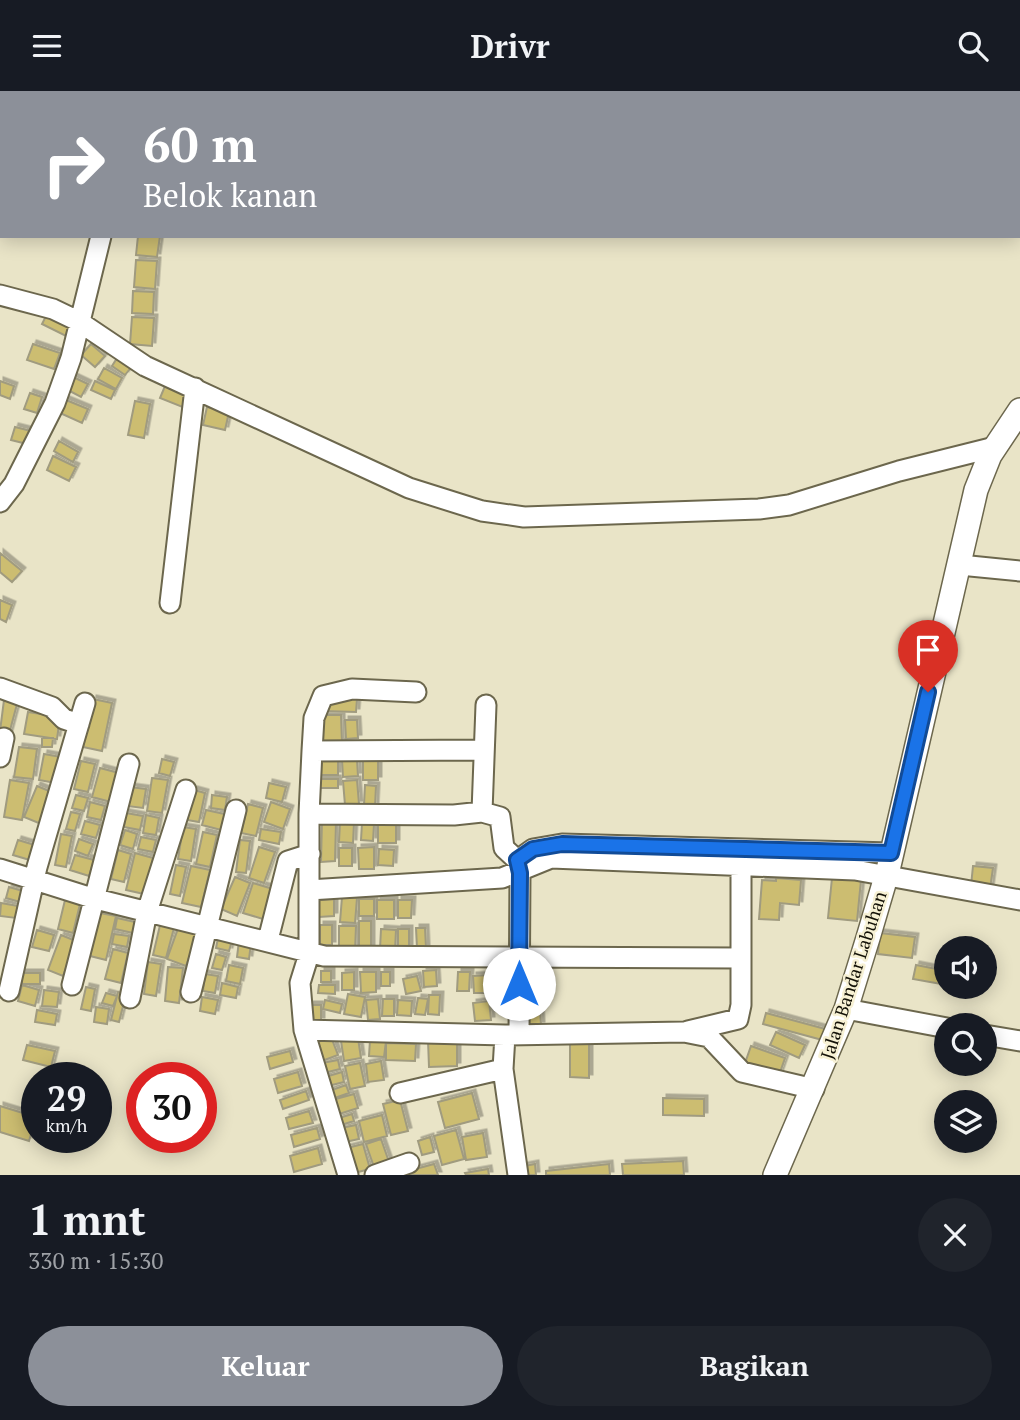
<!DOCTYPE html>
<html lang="id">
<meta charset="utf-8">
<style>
:root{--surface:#171b24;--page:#20242c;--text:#f1f3f6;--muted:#9ea1a6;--accent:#8c9099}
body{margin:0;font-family:"PT Serif",serif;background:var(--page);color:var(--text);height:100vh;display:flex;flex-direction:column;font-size:26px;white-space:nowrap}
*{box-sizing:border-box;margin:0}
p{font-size:23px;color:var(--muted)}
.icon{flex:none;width:38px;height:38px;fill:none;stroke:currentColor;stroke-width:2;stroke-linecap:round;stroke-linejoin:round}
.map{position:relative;height:1084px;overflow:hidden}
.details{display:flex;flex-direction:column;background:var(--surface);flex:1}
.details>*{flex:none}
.top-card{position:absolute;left:0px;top:0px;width:1020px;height:147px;box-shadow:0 4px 18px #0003;background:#8c9099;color:#fff;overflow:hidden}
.buttons{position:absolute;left:934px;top:845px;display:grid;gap:14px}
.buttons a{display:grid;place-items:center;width:63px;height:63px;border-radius:50%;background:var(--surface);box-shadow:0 4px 18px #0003;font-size:35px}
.speed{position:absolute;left:21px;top:971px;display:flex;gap:14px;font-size:35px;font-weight:700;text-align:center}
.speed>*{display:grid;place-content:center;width:91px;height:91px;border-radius:50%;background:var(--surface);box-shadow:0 4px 18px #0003;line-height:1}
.speed small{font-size:18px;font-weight:400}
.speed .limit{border:10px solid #d22;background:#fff;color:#111}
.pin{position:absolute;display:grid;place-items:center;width:60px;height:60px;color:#fff;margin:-72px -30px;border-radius:50% 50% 50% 0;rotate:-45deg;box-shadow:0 0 7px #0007}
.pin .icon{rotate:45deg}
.me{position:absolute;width:77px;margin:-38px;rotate:0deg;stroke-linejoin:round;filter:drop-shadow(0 0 5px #0008)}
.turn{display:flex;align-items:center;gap:24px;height:147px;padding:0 28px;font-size:32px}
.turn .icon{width:91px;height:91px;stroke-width:2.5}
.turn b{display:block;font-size:49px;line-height:60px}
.round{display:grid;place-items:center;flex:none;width:74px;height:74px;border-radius:37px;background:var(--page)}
.overview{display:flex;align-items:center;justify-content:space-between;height:119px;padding:0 28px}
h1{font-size:42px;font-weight:700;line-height:52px}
.button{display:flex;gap:14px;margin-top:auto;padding:14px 28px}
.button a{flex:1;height:80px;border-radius:42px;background:var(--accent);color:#fff;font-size:28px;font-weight:700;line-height:80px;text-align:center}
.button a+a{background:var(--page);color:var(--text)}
header{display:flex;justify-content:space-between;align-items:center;height:91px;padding:0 28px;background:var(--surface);font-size:32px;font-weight:700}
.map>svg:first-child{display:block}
</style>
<header><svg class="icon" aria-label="menu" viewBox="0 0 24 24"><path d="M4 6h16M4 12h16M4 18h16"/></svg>Drivr<svg class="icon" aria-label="search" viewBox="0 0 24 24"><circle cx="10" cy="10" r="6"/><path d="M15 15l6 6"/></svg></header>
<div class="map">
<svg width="1020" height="1084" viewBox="0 0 1020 1084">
<defs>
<filter id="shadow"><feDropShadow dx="3.5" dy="-3.5" stdDeviation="0" flood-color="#0004"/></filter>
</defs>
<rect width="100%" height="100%" fill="#e9e4c7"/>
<!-- building -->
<path fill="#ccbd71" stroke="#a09b7f" stroke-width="2" filter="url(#shadow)" d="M138,145H160L157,166L136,164Z
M136,169L157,170L155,198L134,196Z
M133,200L154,201L153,223L132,222Z
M48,221L74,235L68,246L42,233Z
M132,226L154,227L152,255L130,253Z
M33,253L60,262L54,278L27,269Z
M91,253L105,265L95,276L81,264Z
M119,264L133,274L125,284L112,275Z
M104,277L122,287L116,298L98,288Z
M71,285L88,293L81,306L64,297Z
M0,290L14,295L10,308L0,304Z
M95,290L115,299L111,308L91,299Z
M165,295L189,304L185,317L160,307Z
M30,302L42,306L37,322L24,318Z
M66,309L88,318L82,332L60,322Z
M135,310L150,313L144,347L128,344Z
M207,316L229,321L225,339L203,334Z
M15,336L35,341L31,354L11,349Z
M59,350L78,361L73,371L54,360Z
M53,365L76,376L69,390L47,379Z
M0,462L22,480L12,491L0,481Z
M0,509L12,514L6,531L0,528Z
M323,607L357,608L356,621L322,620Z
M93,608L112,612L102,660L83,656Z
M4,609L17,613L9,643L0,640Z
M28,621L60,626L57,648L24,643Z
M323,624H341L342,652H323Z
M345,629H357L358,647L346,648Z
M42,647H53L52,656H42Z
M19,656L37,658L33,688L14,686Z
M44,663L61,666L56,692L39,689Z
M363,666H378V689H363Z
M162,668L174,671L170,685L159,682Z
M318,669H338V684H318Z
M342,669H357L358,685L343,686Z
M81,670L95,673L88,701L74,698Z
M100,677L119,682L111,711L92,706Z
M152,687L168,689L162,722L147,720Z
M318,688H338V697H318Z
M10,689L29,692L22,729L4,726Z
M357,689L359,713L345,714L343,690Z
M269,692L286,696L282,711L266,707Z
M365,694L376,695L375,715L364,714Z
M37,695L54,702L41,733L24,726Z
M130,696L146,698L143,717L127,715Z
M194,699L205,702L199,731L187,729Z
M76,704L88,707L84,720L72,717Z
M212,704L227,706L225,719L211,717Z
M90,711L105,715L101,729L87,726Z
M271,711L290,718L283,738L264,731Z
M248,713L263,717L256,745L241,742Z
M206,719L229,724L225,740L202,734Z
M71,721L80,723L75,740L66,738Z
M126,722L143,725L140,739L124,736Z
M146,724L159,727L156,744L143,742Z
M322,729L336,730L335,770L321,771Z
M85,730L100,734L96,747L81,743Z
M378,730H396V752H378Z
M340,731H354L353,752L339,751Z
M362,732L374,733L373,750L361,749Z
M183,736L196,738L191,770L178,768Z
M261,738L281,741L279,753L259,749Z
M125,739L137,743L133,758L120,754Z
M203,741L217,744L210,776L196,773Z
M61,743L72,745L66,776L55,774Z
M141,746L156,749L153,761L138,758Z
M79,748L93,753L88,765L75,760Z
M18,749L38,755L33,770L13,764Z
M240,749L250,750L246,782L236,781Z
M259,756L275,761L264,792L249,787Z
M374,756V778H359L358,757Z
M339,757H352V775H339Z
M379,758L394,759L393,775L378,774Z
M118,759L131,763L124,791L111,788Z
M135,762L153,767L144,803L126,799Z
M75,764L94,769L89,785L70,779Z
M176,774L186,776L180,805L170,803Z
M191,775L210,779L201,816L182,812Z
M973,775L993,777L990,798L971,795Z
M235,786L250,792L237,825L221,818Z
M776,787L801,789L799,814L780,812L779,829L759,828L762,789L776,790Z
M832,787L861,789L857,830L828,827Z
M253,792L273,798L263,828L243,822Z
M9,796L23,800L20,811L6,807Z
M342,806L357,807L355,832L340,831Z
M334,808V825L319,826V809Z
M359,808H374V825H359Z
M65,809L80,813L73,842L58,838Z
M377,809H394V828H377Z
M398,809H412L411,827H398Z
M1,812L18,815L16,827L0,825Z
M100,822L116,825L106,869L90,865Z
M117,827L135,831L133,842L115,838Z
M161,830L175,833L166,867L153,864Z
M359,830H371V862H359Z
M320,834H332V854H320Z
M179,835L198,841L186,875L167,868Z
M339,835H356L355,860L339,859Z
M416,837H425L426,857H417Z
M381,838L396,839L395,859L380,858Z
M398,838H409V857H398Z
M37,839L54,844L49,860L32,856Z
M219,842L233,846L229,860L216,857Z
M880,842L915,846L912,867L878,863Z
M114,843L129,845L127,856L112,853Z
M61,844L76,850L63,885L48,879Z
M239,850L251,852L249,868L237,866Z
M113,858L128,862L121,892L105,888Z
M216,863L226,866L222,879L212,877Z
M148,871L161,873L156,905L144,903Z
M229,874L243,877L240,893L226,890Z
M916,874L947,880V894L913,888Z
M168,876L183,877L179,912L165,910Z
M436,879L437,895L424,896L423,880Z
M321,880H331V891H321Z
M354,881V899H342V882Z
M360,881H376V901L361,902Z
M381,881H390V895H381Z
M458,881H470L469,900H457Z
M22,882H40V893H22Z
M205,883L218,885L215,902L203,900Z
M489,884L490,902H474L473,885Z
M417,885L421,900L406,903L403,888Z
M222,892L238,896L236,907L220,904Z
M22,894L39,899L35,915L18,910Z
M319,894H335V903L318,902Z
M86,896L95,898L91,920L81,918Z
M44,899L59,901L57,916L42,915Z
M118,901L126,903L119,931L111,929Z
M106,902L117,905L113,915L102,912Z
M348,903L365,906L361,926L344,923Z
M539,903L541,934L522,935L521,904Z
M429,904H440L439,924L428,923Z
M202,906L218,909L215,923L200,920Z
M418,907L428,908L425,924L415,923Z
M378,908L380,928L368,929L366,909Z
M383,908H394V925H382Z
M325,909L342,913L340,922L323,918Z
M398,909L412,910L411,925L397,924Z
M489,910L491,929L475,930L473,912Z
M306,914H321V930H306Z
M96,916L109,918L107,933L94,931Z
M37,919L57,923L55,934L35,931Z
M766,922L829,939L826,950L763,933Z
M776,941L805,954L799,967L770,954Z
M331,946L338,964L322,970L315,952Z
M358,947L361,967L344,970L341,950Z
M457,948V975L429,976L428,949Z
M370,949L386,950L384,966L369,965Z
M386,952L416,953L415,970L386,969Z
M570,952H589V987L570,986Z
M27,954L55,960L51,976L23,969Z
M751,955L785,967L778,987L744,975Z
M290,960L293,971L270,978L267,966Z
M338,969L340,978L324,982L322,972Z
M381,970L384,989L368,991L366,973Z
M360,972L365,995L350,998L345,975Z
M298,981L302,995L278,1002L274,988Z
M342,981L344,991L328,995L325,986Z
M346,994L349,1002L332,1008L329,1000Z
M306,1000L309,1009L283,1018L280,1009Z
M472,1002L479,1028L445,1037L438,1011Z
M354,1003L358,1017L336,1024L332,1009Z
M663,1007L704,1008V1025L663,1024Z
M400,1009L408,1040L391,1044L383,1013Z
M0,1015L36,1026L29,1050L0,1041Z
M309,1020L313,1032L289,1038L286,1027Z
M352,1023L354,1030L341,1034L339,1027Z
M382,1024L387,1045L364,1051L359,1030Z
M356,1034L359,1048L345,1051L341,1037Z
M317,1037L320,1048L294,1056L291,1044Z
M456,1039L464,1068L442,1074L434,1045Z
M483,1042L487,1066L466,1069L462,1046Z
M430,1046L434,1061L422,1064L418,1050Z
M381,1048L389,1071L374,1076L366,1053Z
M363,1053L370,1078L354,1082L347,1057Z
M318,1057L322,1073L294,1081L290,1065Z
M683,1070L684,1084H623L622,1073Z
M434,1073L438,1084H409L408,1080Z
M535,1073L536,1084H521L519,1076Z
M609,1073L610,1084H546V1080Z
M488,1078L489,1084H466L465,1082Z"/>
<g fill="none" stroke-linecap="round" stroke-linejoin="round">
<defs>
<path id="minor" d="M0,26H2
M0,204L53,218L78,230L145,275L409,397L482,420L524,426L759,418L789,414L899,380L995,356
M0,411L14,393L55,312L71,267L101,145
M960,474L1020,480
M170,512L195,297
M0,597L52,616L64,628L79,633
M312,660L314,627L323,605L352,598L416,601
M0,666L4,647
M482,721L500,726L504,757L517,769L520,782L519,943
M309,723L312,660L484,659
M519,768L533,758L562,753L891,762
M0,778L92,807L324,865L739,867
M309,799L502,787L551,767L855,779L1020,809
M270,841L288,770L310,763
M72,894L129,673
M9,900L37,776L85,612
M191,901L236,719
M130,907L147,821L186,699
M846,918L947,937
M304,939L505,944L684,941L709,946L742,981L814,998
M688,940L738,928L741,914V761
M985,944L1020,950
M503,978L518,1084
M400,1002L503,978L505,944
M348,1084L304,939L300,892L309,863V723L454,724L482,721L486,614
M375,1084L409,1072"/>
<path id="major" d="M775,1084L846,918L868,847L888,779L976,399L990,364L1020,319"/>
</defs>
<!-- minor casing -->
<use href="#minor" stroke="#6c674d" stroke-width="23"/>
<!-- major casing -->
<use href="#major" stroke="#6c674d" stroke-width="26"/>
<!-- minor -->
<use href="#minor" stroke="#fff" stroke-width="19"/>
<!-- major -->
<use href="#major" stroke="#fff" stroke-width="23"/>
</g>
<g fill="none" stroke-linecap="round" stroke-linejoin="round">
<defs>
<path id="route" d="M519,893L520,782L517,769L533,758L562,753L891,762L928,601"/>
</defs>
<!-- route casing -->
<use href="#route" stroke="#114b97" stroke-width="18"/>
<!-- route -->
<use href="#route" stroke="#1a73e8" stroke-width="12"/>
</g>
<g text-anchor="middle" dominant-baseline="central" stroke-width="5" stroke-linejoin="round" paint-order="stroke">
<!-- street labels -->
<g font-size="18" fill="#131107" stroke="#f7f1d4">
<text transform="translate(853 884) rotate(-72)">Jalan Bandar Labuhan</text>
</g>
</g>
</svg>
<div class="buttons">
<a><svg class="icon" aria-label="sound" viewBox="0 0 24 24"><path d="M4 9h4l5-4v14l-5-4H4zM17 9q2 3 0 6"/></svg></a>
<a><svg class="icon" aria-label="search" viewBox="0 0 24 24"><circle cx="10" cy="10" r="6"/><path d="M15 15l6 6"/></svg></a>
<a><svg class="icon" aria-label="layers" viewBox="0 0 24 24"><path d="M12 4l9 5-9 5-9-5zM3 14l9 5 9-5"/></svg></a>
</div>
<div class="speed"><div>29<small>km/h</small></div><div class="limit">30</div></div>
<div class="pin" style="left:928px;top:601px;background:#d93025"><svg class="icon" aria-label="arrive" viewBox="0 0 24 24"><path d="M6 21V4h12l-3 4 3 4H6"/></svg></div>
<svg class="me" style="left:519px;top:893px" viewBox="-20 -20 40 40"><circle r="19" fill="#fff"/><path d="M0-13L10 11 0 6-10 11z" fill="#1a73e8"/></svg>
<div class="top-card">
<div class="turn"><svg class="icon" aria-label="right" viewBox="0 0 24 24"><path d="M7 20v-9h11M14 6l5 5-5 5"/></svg><div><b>60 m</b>Belok kanan</div></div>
</div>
</div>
<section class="details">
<div class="overview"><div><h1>1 mnt</h1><p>330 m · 15:30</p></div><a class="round"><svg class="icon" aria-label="close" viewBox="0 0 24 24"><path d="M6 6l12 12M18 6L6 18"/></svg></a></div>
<div class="button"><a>Keluar</a><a>Bagikan</a></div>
</section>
